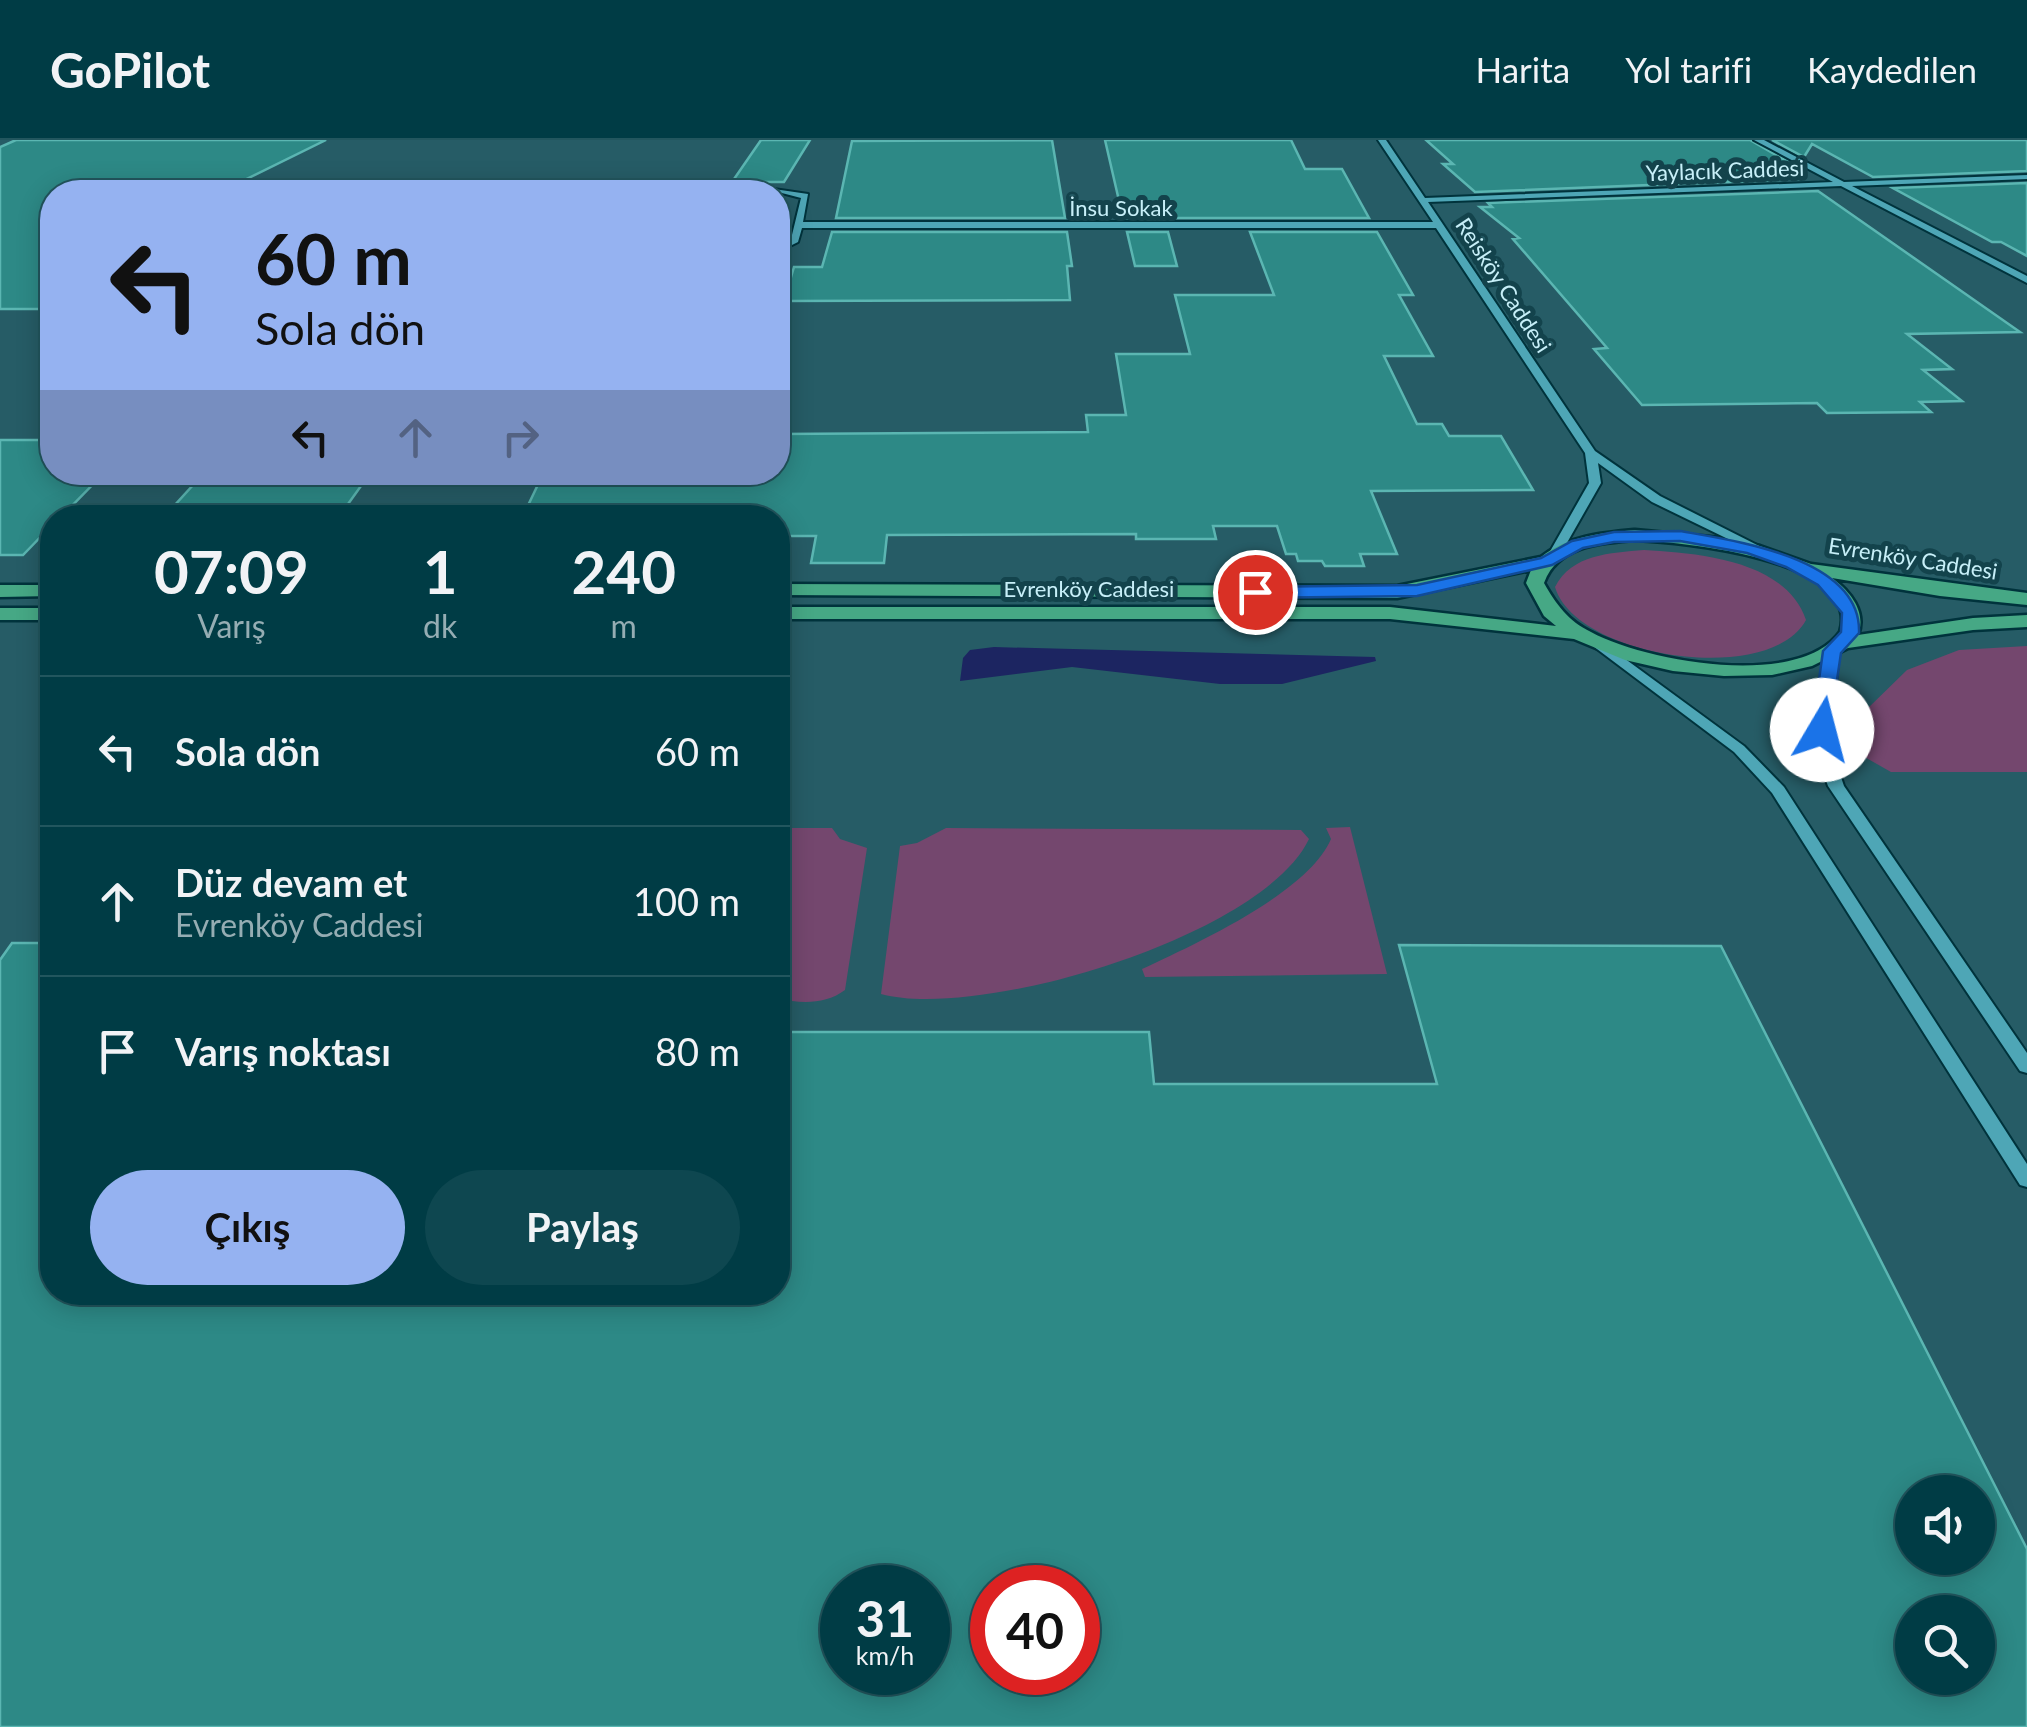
<!DOCTYPE html>
<html lang="tr">
<meta charset="utf-8">
<style>
:root{--surface:#003c45;--page:#0e4750;--text:#f1f3f6;--muted:#95adb3;--line:#22565e;--accent:#95b2f1}
body{margin:0;font-family:Lato,sans-serif;background:var(--page);color:var(--text);height:100vh;display:flex;flex-direction:column;font-size:38px;white-space:nowrap}
*{box-sizing:border-box;margin:0}
p{font-size:32px;color:var(--muted)}
.icon{flex:none;width:55px;height:55px;fill:none;stroke:currentColor;stroke-width:2;stroke-linecap:round;stroke-linejoin:round}
.map{position:relative;flex:1;overflow:hidden}
.drawer{position:absolute;left:40px;top:365px;width:750px;height:800px;display:flex;flex-direction:column;background:var(--surface);border-radius:40px;box-shadow:0 5px 25px #0003,0 0 0 2px var(--line)}
.drawer>*{flex:none}
.top-card{position:absolute;left:40px;top:40px;width:750px;height:305px;border-radius:40px;box-shadow:0 5px 25px #0003,0 0 0 2px var(--line);background:#95b2f1;color:#111;overflow:hidden}
.controls{position:absolute;left:1895px;top:1335px;display:grid;gap:20px}
.controls a{display:grid;place-items:center;width:100px;height:100px;border-radius:50%;background:var(--surface);box-shadow:0 5px 25px #0003,0 0 0 2px var(--line);font-size:50px}
.speed{position:absolute;left:820px;top:1425px;display:flex;gap:20px;font-size:50px;font-weight:700;text-align:center}
.speed>*{display:grid;place-content:center;width:130px;height:130px;border-radius:50%;background:var(--surface);box-shadow:0 5px 25px #0003,0 0 0 2px var(--line);line-height:1}
.speed small{font-size:25px;font-weight:400}
.speed .limit{border:15px solid #d22;background:#fff;color:#111}
.pin{position:absolute;display:grid;place-items:center;width:85px;height:85px;color:#fff;margin:-42px;border:5px solid #fff;border-radius:50%;box-shadow:0 2px 10px #0007}
.me{position:absolute;width:110px;margin:-55px;rotate:8deg;stroke-linejoin:round;filter:drop-shadow(0 0 8px #0008)}
.turn{display:flex;align-items:center;gap:35px;height:210px;padding:0 50px;font-size:45px}
.turn .icon{width:130px;height:130px;stroke-width:2.5}
.turn b{display:block;font-size:70px;line-height:85px}
.lanes{display:flex;align-items:center;height:95px;padding:0 50px;background:#0003;justify-content:center;gap:50px;direction:ltr}
.lanes .off{opacity:.35}
.eta{display:flex;justify-content:space-evenly;align-items:center;height:170px;text-align:center}
.eta b{font-size:60px;font-weight:700;line-height:70px}
.action{display:flex;gap:20px;margin-top:auto;padding:20px 50px}
.action a{flex:1;height:115px;border-radius:60px;background:var(--accent);color:#111;font-size:40px;font-weight:700;line-height:115px;text-align:center}
.action a+a{background:var(--page);color:var(--text)}
ul{padding:0;list-style:none}
li{display:flex;align-items:center;gap:30px;height:150px;padding:0 50px;border-top:2px solid var(--line)}
li div{flex:1}
li b{display:block;font-size:38px}
li em{font-style:normal}
header{display:flex;align-items:center;gap:60px;box-sizing:border-box;height:140px;padding:0 50px;background:var(--surface);border-bottom:2px solid var(--line)}
header strong{font-size:48px}
nav{display:flex;gap:55px;margin-inline-start:auto;font-size:35px}
.map>svg:first-child{display:block}
</style>
<header>
<strong>GoPilot</strong>
<nav><a>Harita</a><a>Yol tarifi</a><a>Kaydedilen</a></nav>
</header>
<div class="map">
<svg width="2027" height="1587" viewBox="0 0 2027 1587">
<rect width="100%" height="100%" fill="#00505c"/>
<!-- built -->
<path fill="#265c66" fill-rule="evenodd" d="M0,0H2027V1587H0ZM52,52H778V332H52ZM52,378H778V1152H52ZM1912,1352H1978V1418H1912ZM842,1448H928V1532H842ZM992,1448H1078V1532H992ZM1912,1472H1978V1538H1912Z"/>
<!-- green -->
<path fill="#74476e" d="M1644,410C1698,413 1786,420 1806,480C1770,547 1576,518 1555,447C1572,414 1610,413 1644,410Z
M2027,506V632H1891L1854,611L1866,570L1907,530L1959,510Z
M1350,687L1387,834L1145,837L1142,829C1195,804 1308,753 1331,699L1326,688Z
M778,688H832L840,699L867,708L845,850C825,865 801,863 778,859Z
M946,688L1301,690L1309,699C1263,796 979,881 881,854L900,706L917,703Z"/>
<!-- water -->
<path fill="#1c2561" d="M994,507L1375,517L1376,521L1282,544H1220L1072,527L960,541L963,518L970,510Z"/>
<!-- building -->
<path fill="#2d8986" stroke="#5bb6b2" stroke-width="2.5" fill-rule="evenodd" d="M16,0H326L220,52H52V169H0V7Z
M761,0H810L784,42H732Z
M1052,0L1065,78H836L852,1Z
M1105,0H1291L1305,29H1342L1369,78H1123Z
M1426,0H1750L1797,27L1794,33L1802,39L1475,52L1443,24H1453Z
M1772,0H2027V31L1873,37L1812,4L1804,17Z
M2027,43V116L2001,102H1992L1893,48Z
M1818,51L2020,192L1907,194L1952,229L1923,230L1962,261L1920,262L1931,272L1827,273L1817,263L1642,265L1594,209L1607,208L1513,99L1519,98L1480,67H1492L1488,63Z
M832,92H1067L1072,126H1067L1070,160L784,161L794,127H822Z
M1127,92H1168L1177,126H1135Z
M1250,92H1377L1413,155H1399L1433,216H1384L1417,284H1442L1449,296H1501L1533,350L1371,351L1397,414H1360L1364,426H1325L1322,421H1298L1296,414H1286L1277,386H1213L1216,399H1136V394L887,395L884,423H811L816,396H778V378H522L544,332H778V294L1088,292L1086,275H1126L1116,214H1190L1175,155H1274Z
M0,300H52V332H105L60,378H52V385L23,415H0Z
M205,332H371L338,378H163Z
M12,803H52V1152H778V892H1149L1154,944H1437L1399,805L1721,806L2027,1409V1587H0V820ZM1912,1352H1978V1418H1912ZM842,1448H928V1532H842ZM992,1448H1078V1532H992ZM1912,1472H1978V1538H1912Z"/>
<g fill="none" stroke-linecap="round" stroke-linejoin="round">
<defs>
<path id="minor" d="M1378,0H1386L1425,58L1833,42L1754,0H1764L1844,42L2027,35V39L1852,46L2027,136V143L1841,46L1428,62L1595,311L1660,356L1773,413L1763,416L1652,362L1598,323L1601,343L1560,415L1554,419L1548,415L1589,343L1585,313L1436,88H802L798,102L778,112V106L791,99L801,58L778,52H338L381,47H760L808,54L803,82H1433Z
M1598,499L1744,606L1784,647L2027,1024V1047L2020,1045L1772,653L1734,612L1593,506V500Z
M1832,507L1839,511L1830,605L1844,646L2027,913V933L2020,931L1828,646L1814,605L1825,511Z"/>
<path id="major" d="M1635,390L1721,398L1760,406L1811,424L2027,453V465L1940,456L1832,438C1850,451 1867,472 1858,495L1973,478L2027,475V487L1973,490L1848,508L1812,526L1772,535L1724,536L1673,531L1625,520L1574,499L1390,479H778V467H1390L1556,486L1544,476L1526,443L1531,430L1397,458L778,455V444L1397,446L1541,417C1567,396 1602,393 1635,390ZM1635,400C1679,402 1863,418 1840,492C1798,550 1644,521 1591,492C1568,481 1556,464 1544,443C1558,405 1600,403 1635,400Z
M0,445H52V456L0,457Z
M0,468H52V480H0Z"/>
</defs>
<!-- minor casing -->
<use href="#minor" stroke="#00333c" stroke-width="4"/>
<!-- major casing -->
<use href="#major" stroke="#00333c" stroke-width="5"/>
<!-- minor -->
<use href="#minor" fill="#4ea6b6" fill-rule="evenodd"/>
<!-- major -->
<use href="#major" fill="#46a885" fill-rule="evenodd"/>
</g>
<!-- route -->
<path fill="#1a73e8" stroke="#114b97" stroke-width="2.5" d="M1680,391C1736,401 1862,418 1859,493L1841,513L1829,594H1815L1812,590L1823,511L1841,492L1842,473L1818,445L1786,427L1747,413L1680,401L1614,402L1583,408L1552,425L1417,456L1255,458L1247,452L1255,447L1417,445L1541,418L1572,401L1614,392Z"/>
<g text-anchor="middle" dominant-baseline="central" stroke-width="10" stroke-linejoin="round" paint-order="stroke">
<!-- far-street labels -->
<g font-size="22" fill="#c7eff8" stroke="#13434c">
<text transform="translate(1725 30) rotate(-2)">Yaylacık Caddesi</text>
<text x="1121" y="67">İnsu Sokak</text>
<text transform="translate(1504 145) rotate(57)">Reisköy Caddesi</text>
<text transform="translate(1913 418) rotate(9)">Evrenköy Caddesi</text>
<text x="1089" y="448">Evrenköy Caddesi</text>
</g>
</g>
</svg>
<div class="controls">
<a><svg class="icon" aria-label="sound" viewBox="0 0 24 24"><path d="M4 9h4l5-4v14l-5-4H4zM17 9q2 3 0 6"/></svg></a>
<a><svg class="icon" aria-label="search" viewBox="0 0 24 24"><circle cx="10" cy="10" r="6"/><path d="M15 15l6 6"/></svg></a>
</div>
<div class="speed"><div>31<small>km/h</small></div><div class="limit">40</div></div>
<div class="pin" style="left:1255px;top:452px;background:#d93025"><svg class="icon" aria-label="arrive" viewBox="0 0 24 24"><path d="M6 21V4h12l-3 4 3 4H6"/></svg></div>
<svg class="me" style="left:1822px;top:590px" viewBox="-20 -20 40 40"><circle r="19" fill="#fff"/><path d="M0-13L10 11 0 6-10 11z" fill="#1a73e8"/></svg>
<div class="top-card">
<div class="turn"><svg class="icon" aria-label="left" viewBox="0 0 24 24"><path d="M17 20v-9H6M10 6l-5 5 5 5"/></svg><div><b>60 m</b>Sola dön</div></div>
<div class="lanes"><svg class="icon" aria-label="left" viewBox="0 0 24 24"><path d="M17 20v-9H6M10 6l-5 5 5 5"/></svg><svg class="icon off" aria-label="ahead" viewBox="0 0 24 24"><path d="M12 20V5M6 11l6-6 6 6"/></svg><svg class="icon off" aria-label="right" viewBox="0 0 24 24"><path d="M7 20v-9h11M14 6l5 5-5 5"/></svg></div>
</div>
<section class="drawer">
<div class="eta">
<div><b>07:09</b><p>Varış</p></div>
<div><b>1</b><p>dk</p></div>
<div><b>240</b><p>m</p></div>
</div>
<ul>
<li><svg class="icon" aria-label="left" viewBox="0 0 24 24"><path d="M17 20v-9H6M10 6l-5 5 5 5"/></svg><div><b>Sola dön</b></div><em>60 m</em></li>
<li><svg class="icon" aria-label="ahead" viewBox="0 0 24 24"><path d="M12 20V5M6 11l6-6 6 6"/></svg><div><b>Düz devam et</b><p>Evrenköy Caddesi</p></div><em>100 m</em></li>
<li><svg class="icon" aria-label="arrive" viewBox="0 0 24 24"><path d="M6 21V4h12l-3 4 3 4H6"/></svg><div><b>Varış noktası</b></div><em>80 m</em></li>
</ul>
<div class="action"><a>Çıkış</a><a>Paylaş</a></div>
</section>
</div>
